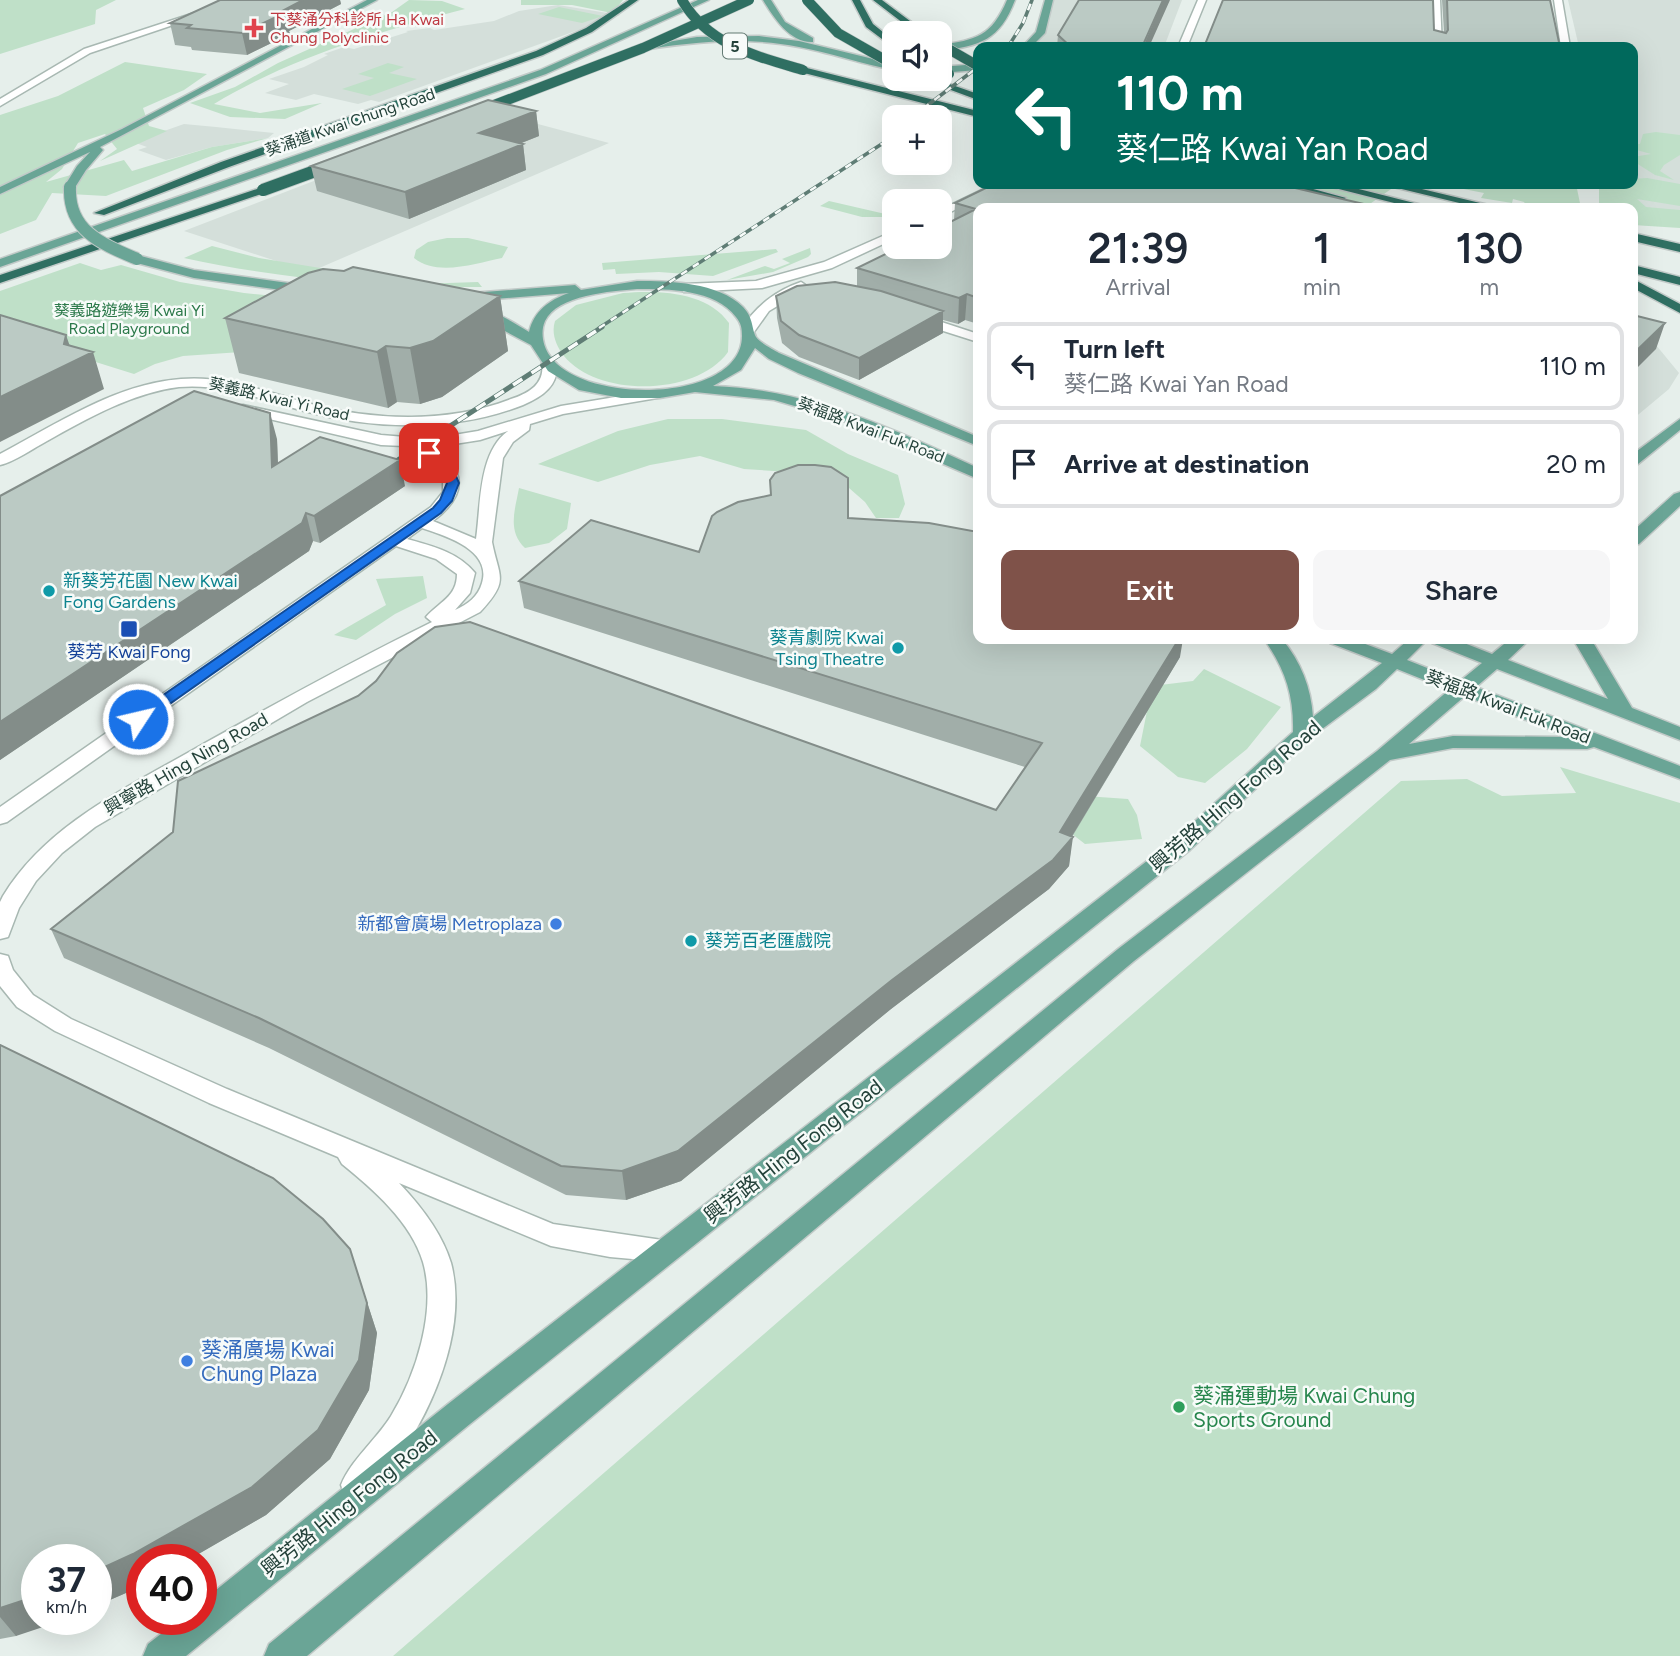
<!DOCTYPE html>
<meta charset="utf-8">
<style>
:root{--surface:#fff;--page:#f6f6f7;--text:#1f2937;--muted:#747a83;--line:#e0e1e3;--accent:#7f5249}
body{margin:0;font-family:Figtree,"Noto Sans TC",sans-serif;background:var(--page);color:var(--text);height:100vh;display:flex;flex-direction:column;font-size:26px;white-space:nowrap}
*{box-sizing:border-box;margin:0}
p{font-size:23px;color:var(--muted)}
.icon{flex:none;width:38px;height:38px;fill:none;stroke:currentColor;stroke-width:2;stroke-linecap:round;stroke-linejoin:round}
.map{position:relative;flex:1;overflow:hidden}
.side{position:absolute;left:973px;top:203px;width:665px;height:441px;display:flex;flex-direction:column;background:var(--surface);border-radius:14px;box-shadow:0 7px 28px #0002}
.side>*{flex:none}
.top-card{position:absolute;left:973px;top:42px;width:665px;height:147px;border-radius:14px;box-shadow:0 7px 28px #0002;background:#00695c;color:#fff;overflow:hidden}
.controls{position:absolute;left:882px;top:21px;display:grid;gap:14px}
.controls a{display:grid;place-items:center;width:70px;height:70px;border-radius:14px;background:var(--surface);box-shadow:0 7px 28px #0002;font-size:35px}
.speed{position:absolute;left:21px;top:1544px;display:flex;gap:14px;font-size:35px;font-weight:700;text-align:center}
.speed>*{display:grid;place-content:center;width:91px;height:91px;border-radius:50%;background:var(--surface);box-shadow:0 7px 28px #0002;line-height:1}
.speed small{font-size:18px;font-weight:400}
.speed .limit{border:10px solid #d22;background:#fff;color:#111}
.pin{position:absolute;display:grid;place-items:center;width:60px;height:60px;color:#fff;margin:-30px;border-radius:14px;box-shadow:0 4px 10px #0006}
.me{position:absolute;width:77px;margin:-38px;rotate:55deg;stroke-linejoin:round;filter:drop-shadow(0 0 5px #0008)}
.turn{display:flex;align-items:center;gap:24px;height:147px;padding:0 28px;font-size:32px}
.turn .icon{width:91px;height:91px;stroke-width:2.5}
.turn b{display:block;font-size:49px;line-height:60px}
.eta{display:flex;justify-content:space-evenly;align-items:center;height:119px;text-align:center}
.eta b{font-size:42px;font-weight:600;line-height:49px}
.action{display:flex;gap:14px;margin-top:auto;padding:14px 28px}
.action a{flex:1;height:80px;border-radius:14px;background:var(--accent);color:#fff;font-size:28px;font-weight:600;line-height:80px;text-align:center}
.action a+a{background:var(--page);color:var(--text)}
ul{padding:0;list-style:none}
li{display:flex;align-items:center;gap:21px;height:88px;margin:0 14px 10px;padding:0 14px;border:4px solid var(--line);border-radius:14px}
li div{flex:1}
li b{display:block;font-size:26px}
li em{font-style:normal}
.map>svg:first-child{display:block}
</style>
<div class="map">
<svg width="1680" height="1656" viewBox="0 0 1680 1656">
<rect width="100%" height="100%" fill="#e6efeb"/>
<!-- built -->
<path fill="#d4dfda" d="M1052,0H1182L1164,47H1031L1049,22Z
M1568,0H1680V217L1633,208V47H1579Z
M558,5L620,15L379,102L371,100L358,104L314,94L296,100L265,93L289,84L269,79L304,67L328,55L324,54L344,47L354,49L408,32L406,31L430,28L434,30L494,21L519,11Z
M493,112L609,143L310,272L184,231Z
M184,124L216,127L274,133L268,138L212,147L166,160L138,150L147,147L133,142Z
M1633,326L1656,345L1679,373L1669,389L1633,419Z"/>
<!-- green -->
<path fill="#bfe0c8" d="M0,0H116L96,10L95,24L0,54Z
M409,0L442,1L465,9C378,32 292,57 214,104L260,113L322,103L285,119L230,117L190,103L235,87L278,63L392,12Z
M521,0H623L612,13L572,5H521Z
M559,7L603,16L582,23L538,14Z
M125,62L207,74L184,90L143,108L149,126L167,131L100,161L117,149L105,134L78,143L62,169L46,182L124,160L132,171L212,147L268,138L227,150L106,196L52,193L36,220L0,234V115L58,96Z
M388,63L404,67L389,73L417,79L370,96L342,89L374,78L358,74Z
M1656,132L1680,135V155L1664,165L1660,171L1674,180L1655,175L1633,161V157L1651,154L1633,149V144H1640L1643,134Z
M1647,178L1680,184V206L1637,199L1646,207L1680,210V228L1633,225V208H1599V184H1633V179Z
M1214,184H1380L1394,187L1364,208H1313Z
M1438,184H1576L1581,208H1528L1524,202L1513,199L1512,203L1481,198L1484,193Z
M829,201L894,216V217H862L820,206Z
M447,238H468L508,247L502,258C477,263 437,277 414,258L416,250L428,242Z
M212,246L259,258L418,284L478,282L482,287C382,288 281,279 184,258Z
M810,248L811,254L808,257L773,272L727,280L765,266L774,269L790,263L782,259Z
M776,249L778,252L713,276L659,272L616,274L615,269L603,270L602,263Z
M80,263L101,270L121,265L180,282L244,293L338,302L241,352L183,356L155,364L134,374L0,332V291Z
M623,293C657,290 707,291 729,323L728,352C697,396 598,398 564,356C556,346 551,333 555,321L576,305Z
M668,419H722L806,430L848,454L898,475L905,504L899,518H876L865,502L841,481L804,473L744,469L700,456L650,465L598,482L538,464L618,431Z
M519,488L571,503L567,529L549,543L525,548C507,531 515,510 519,488Z
M423,576L427,598L395,614L356,640L334,635L386,605L376,579Z
M1204,669L1281,707L1247,749L1205,783L1178,777L1140,746L1152,686L1193,681Z
M1560,767L1680,803V1656H393L1401,781L1467,779L1502,796L1576,793Z
M1085,796L1128,799L1137,815L1142,839L1085,844L1063,827Z"/>
<g fill="none" stroke-linecap="round" stroke-linejoin="round">
<defs>
<path id="minor" d="M234,0H247L90,53L0,106V99L84,49Z
M1198,0H1206L1187,47H1178Z
M1377,0H1440L1442,47H1433L1432,6Z
M1554,0H1562L1570,47H1561Z
M994,184H1009L940,217V210Z
M894,231V239L832,268L762,288L684,292L678,288L684,284L756,281L824,262Z
M801,282L807,286L806,289L769,311L754,332H744L742,329C754,307 777,290 801,282Z
M917,314L978,334V342L912,321V315Z
M549,359L556,363C560,385 542,397 523,405C455,432 374,430 304,411C263,400 222,383 179,387C132,393 88,418 47,441C32,449 16,461 0,465V454C57,424 115,384 181,379C226,375 269,393 311,404C374,421 450,423 511,399C529,393 545,384 542,363Z
M658,390L665,394L663,397L563,414L530,424L529,430L513,442L503,458L492,542C499,578 510,580 480,612L307,702L95,827L62,853L36,881L19,908L8,937L0,939V902L3,896C48,822 133,785 205,743C280,701 355,660 432,622L426,617C439,602 457,597 457,574L436,559L396,546L7,822L0,824V807L431,507L443,492V474L434,462L404,446L381,445L243,413L238,412L236,409L238,406L243,405L381,435L430,439L478,431L561,406ZM508,431C478,453 481,505 476,539L433,521C467,496 469,467 429,448L480,440ZM422,528C446,536 492,550 482,583C478,597 468,604 455,610L470,593L475,573C458,552 432,546 407,539Z
M0,954L8,956L13,970L33,995L71,1019L227,1089L553,1224L676,1242L680,1250L676,1258L666,1262L610,1257L551,1246L399,1183C420,1205 442,1233 451,1263C469,1331 429,1421 387,1472C377,1483 370,1494 356,1500L345,1496L341,1485C351,1460 376,1440 391,1416C416,1375 437,1310 423,1262C411,1222 373,1189 342,1164L338,1157L209,1103L55,1031L17,1007L0,986Z"/>
<path id="major" d="M367,0H377L100,147L103,150L86,170L74,189L64,187L77,166L90,152L0,194V187L122,129Z
M698,0H709L546,74L0,267V259L540,70Z
M763,0H771L785,22L813,38V42C790,43 774,18 763,0Z
M1007,0H1015C1000,40 980,46 940,51V45C976,40 992,36 1007,0Z
M1045,0H1053L1045,33L1031,47H1022L1036,32Z
M759,36L799,41L894,64V70C862,64 831,53 799,47C746,36 690,42 637,51L632,48L697,37Z
M978,64V70L940,73V67Z
M137,255L194,270L310,286L316,290L310,294L194,278L133,262L131,259Z
M637,281C670,281 718,282 743,307C754,319 751,327 756,337C760,343 773,349 779,353L978,437V446L798,373L769,359L755,348L741,370L713,386C808,389 894,429 978,468V479L839,419L774,400L695,392L660,398H621L579,390L548,371L531,345L473,314L475,311C493,308 514,323 529,332C534,311 549,300 569,293L471,301L464,297L471,293L575,285L581,290ZM637,289C668,289 715,289 736,317C741,323 742,328 742,336C742,402 585,406 550,356C543,347 540,332 545,321C557,295 612,291 637,289Z
M1680,419V430L1638,464L1633,466V454Z
M1680,492V506L1639,544L1633,545V531L1674,494Z
M1264,639H1282C1301,662 1311,687 1313,717L1382,663L1330,643L1327,639H1352L1392,654L1409,639H1428L1407,660L1460,681L1482,663L1432,643L1429,639H1454L1492,654L1510,639H1530L1508,660L1608,699L1573,639H1591L1632,708L1680,727V740L1497,669L1476,687L1680,766V779L1594,747L1587,749L1453,748L1390,760L1134,961L307,1656H264L269,1644L1118,949L1377,751L1449,690L1397,669L1376,689L1310,738L1190,850L470,1424L186,1656H143L148,1644L180,1619H201V1602L448,1404L1174,840L1293,732C1294,695 1285,669 1264,639ZM1465,696L1569,737L1453,736L1409,744Z"/>
<path id="highway" d="M629,0H638L592,32L543,55L229,167L104,215L94,213L221,162L536,51L586,28Z
M852,0H860L873,24L894,41V48L866,27Z
M873,0H882L926,33H916Z
M803,67L978,111V117L800,72L798,70Z
M921,79H935L978,94V100Z
M1276,184H1295L1346,198L1340,201Z
M1319,184H1339L1434,208H1414Z
M1381,184H1401L1501,208H1480Z
M263,187L269,190L267,192L0,283V275Z
M1633,233L1680,244V252L1633,241Z
M1633,265L1680,277V285L1633,273Z
M1633,279L1680,304V313L1633,288Z"/>
</defs>
<!-- minor casing -->
<use href="#minor" stroke="#a8b8b2" stroke-width="3"/>
<!-- major casing -->
<use href="#major" stroke="#c2cac8" stroke-width="3"/>
<!-- highway casing -->
<use href="#highway" stroke="#c2cac8" stroke-width="3"/>
<!-- minor -->
<use href="#minor" fill="#fff" fill-rule="evenodd"/>
<!-- major -->
<use href="#major" fill="#6aa596" fill-rule="evenodd"/>
<!-- highway -->
<use href="#highway" fill="#2f6f62" fill-rule="evenodd"/>
<defs>
<path id="rail-far1" d="M1008,47L1023,23L1032,0
M912,117L978,67
M599,328L894,136"/>
<path id="rail" d="M384,469L602,327"/>
</defs>
<!-- rail-far1 casing -->
<use href="#rail-far1" stroke="#5f7d75" stroke-width="3.5"/>
<!-- rail casing -->
<use href="#rail" stroke="#5f7d75" stroke-width="5"/>
<!-- rail-far1 -->
<use href="#rail-far1" stroke="#f7fbf9" stroke-width="2.5" stroke-dasharray="7" stroke-linecap="butt"/>
<!-- rail -->
<use href="#rail" stroke="#f7fbf9" stroke-width="3.5" stroke-dasharray="11" stroke-linecap="butt"/>
<defs>
<path id="major-bridge" d="M70,187C68,231 102,244 137,259"/>
<path id="highway-bridge-far1" d="M682,0C708,45 756,56 803,70
M807,0L838,33L894,65
M940,44L978,66
M940,70L949,74
M476,112L643,48L749,0"/>
<path id="highway-bridge" d="M263,190L337,163"/>
</defs>
<!-- major-bridge casing -->
<use href="#major-bridge" stroke="#c2cac8" stroke-width="14" stroke-linecap="butt"/>
<!-- highway-bridge-far1 casing -->
<use href="#highway-bridge-far1" stroke="#c2cac8" stroke-width="11" stroke-linecap="butt"/>
<!-- highway-bridge casing -->
<use href="#highway-bridge" stroke="#c2cac8" stroke-width="14" stroke-linecap="butt"/>
<!-- major-bridge -->
<use href="#major-bridge" stroke="#6aa596" stroke-width="12"/>
<!-- highway-bridge-far1 -->
<use href="#highway-bridge-far1" stroke="#2f6f62" stroke-width="10"/>
<!-- highway-bridge -->
<use href="#highway-bridge" stroke="#2f6f62" stroke-width="12"/>
</g>
<!-- wall -->
<path fill="#a1aea9" d="M220,0H340L341,4L289,31L290,34L247,55L192,50L191,47L175,45L170,23Z
M1079,0L1149,47H1057L1058,35Z
M1442,0H1550L1560,47H1204L1434,30L1444,32Z
M536,111L539,136L519,144H523L526,170L409,219L317,191L311,166Z
M994,184H1278L978,208V324L965,320L958,324L943,320V333L859,380L799,357L782,343L777,318L776,296L857,286V268L954,220L955,203Z
M500,296L508,351L442,397L420,404L397,402L388,408L239,373L225,318Z
M277,439L278,463L405,486L320,543L313,541L309,551L0,760V496Z
M848,518L978,639L1180,657L1072,837L1069,866L1049,889L891,1009L681,1181L626,1200L566,1195L269,1048L64,958L51,929L996,810L1025,767L524,608L519,581L699,552Z
M0,1045L350,1249L377,1333L369,1390L330,1459L266,1515L142,1586L96,1606V1559L16,1636L0,1639Z"/>
<!-- shaded-wall -->
<path fill="#838d89" d="M303,0H340L341,4L289,31L290,34L247,55L242,33Z
M1163,0H1170L1149,47H1143Z
M536,111L539,136L483,158L479,133Z
M523,144L526,170L409,219L405,192Z
M967,294L965,320L958,324L959,298Z
M500,296L508,351L442,397L420,404L410,348Z
M943,311V333L859,380V358Z
M1665,323L1656,349L1633,372V354Z
M66,335L75,361L93,352L104,389L0,442V397L64,344Z
M386,346L397,402L388,408L377,352Z
M270,413L277,439L279,494L272,467Z
M400,460L405,486L320,543L314,516Z
M306,513L313,541L309,551L0,760V722Z
M1179,639H1183L1180,657L1069,841L1073,837L1069,866L1049,889L891,1009L681,1181L626,1200L622,1171L1060,832Z
M350,1249L377,1333L369,1390L330,1459L266,1515L190,1559H142V1586L96,1606V1571Z
M37,1596V1619H67L16,1636L0,1617V1608Z"/>
<!-- building -->
<path fill="#bbcac4" stroke="#838d89" stroke-width="2" d="M220,0H303L282,11L285,13L242,33L187,28L191,25L170,23Z
M1079,0H1163L1143,45L1132,44L1131,47H1071L1058,35Z
M1223,0H1433L1434,30L1446,33L1448,30L1447,0H1550L1560,47H1204Z
M488,100L536,111L479,133L523,144L405,192L311,166Z
M994,184H1061L1099,186V184H1278L1381,208H978V298L967,294L959,298L857,268L900,247H940V227L976,209L955,203Z
M353,267L500,296L433,341L410,348L386,346L377,352L225,318L308,273L323,269L344,271Z
M835,282L881,291L943,311L859,358L799,335L781,321L776,296L797,286Z
M0,315L66,335L64,344L93,352L0,397Z
M1633,315L1665,323L1633,354Z
M194,391L270,413L272,467L320,437L400,460L314,516L306,513L302,523L0,722V496Z
M798,465H815L831,467L848,478V518L929,523L978,532V639H1179L1060,832L1073,837L1053,860L892,980L678,1151L622,1171L561,1166L259,1018L51,929L173,832L178,781L358,696L376,681L397,653L435,627L470,622L996,810L1042,743L519,581L591,520L699,552L712,516L717,512L738,502L771,495L770,480L775,473Z
M0,1045L273,1178L323,1219L350,1249L367,1303L359,1360L318,1430L252,1487L133,1554L96,1571V1559H37V1596L0,1608Z"/>
<!-- route -->
<path fill="#1a73e8" stroke="#114b97" stroke-width="2" d="M429,449L451,464L459,483L452,501L441,513L144,722H133L131,719L133,716L433,508L440,500L447,483L441,468L423,453Z"/>
<!-- markers -->
<path fill="#e0444e" stroke="#f7fbf9" stroke-width="2.5" d="M250.5 17.5h7v7h7v7h-7v7h-7v-7h-7v-7h7z"/>
<g fill="#0f9aa8" stroke="#f7fbf9" stroke-width="2.5">
<circle cx="49" cy="591" r="7"/>
<circle cx="898" cy="648" r="7"/>
<circle cx="691" cy="941" r="7"/>
</g>
<rect fill="#1a4fb4" stroke="#f7fbf9" stroke-width="2.5" x="120" y="620" width="18" height="18" rx="3.5"/>
<g fill="#3f7fe0" stroke="#f7fbf9" stroke-width="2.5">
<circle cx="556" cy="924" r="7"/>
<circle cx="187" cy="1361" r="7"/>
</g>
<circle fill="#2e9e5b" stroke="#f7fbf9" stroke-width="2.5" cx="1179" cy="1407" r="7"/>
<g text-anchor="middle" dominant-baseline="central" stroke-width="5" stroke-linejoin="round" paint-order="stroke">
<!-- far-health labels -->
<g font-size="16" fill="#be3a42" stroke="#f7fbf9" text-anchor="start">
<text x="270" y="19">下葵涌分科診所 Ha Kwai<tspan x="270" dy="18">Chung Polyclinic</tspan></text>
</g>
<!-- shield labels -->
<rect fill="#f7fbf9" stroke="#637a73" stroke-width="2" x="723" y="33.5" width="24" height="25" rx="5"/>
<g font-size="16" font-weight="bold" fill="#24423a">
<text x="735" y="46">5</text>
</g>
<!-- far-street labels -->
<g font-size="16" fill="#24423a" stroke="#f7fbf9">
<text transform="translate(350 122) rotate(-19)">葵涌道 Kwai Chung Road</text>
<text transform="translate(279 399) rotate(13)">葵義路 Kwai Yi Road</text>
<text transform="translate(871 430) rotate(21)">葵福路 Kwai Fuk Road</text>
</g>
<!-- far-park labels -->
<g font-size="16" fill="#2d7a4b" stroke="#f7fbf9">
<text x="129" y="310">葵義路遊樂場 Kwai Yi<tspan x="129" dy="18">Road Playground</tspan></text>
</g>
<!-- culture labels -->
<g font-size="18" fill="#0d838f" stroke="#f7fbf9" text-anchor="start">
<text x="63" y="581">新葵芳花園 New Kwai<tspan x="63" dy="21">Fong Gardens</tspan></text>
<text x="884" y="638" text-anchor="end">葵青劇院 Kwai<tspan x="884" dy="21">Tsing Theatre</tspan></text>
<text x="705" y="941">葵芳百老匯戲院</text>
</g>
<!-- transit labels -->
<g font-size="18" fill="#164399" stroke="#f7fbf9">
<text x="129" y="652">葵芳 Kwai Fong</text>
</g>
<!-- street labels -->
<g font-size="18" fill="#24423a" stroke="#f7fbf9">
<text transform="translate(1508 707) rotate(21)">葵福路 Kwai Fuk Road</text>
<text transform="translate(186 764) rotate(-30)">興寧路 Hing Ning Road</text>
</g>
<!-- shop labels -->
<g font-size="18" fill="#366cbe" stroke="#f7fbf9" text-anchor="end">
<text x="542" y="924">新都會廣場 Metroplaza</text>
</g>
<!-- near-street labels -->
<g font-size="21" fill="#24423a" stroke="#f7fbf9">
<text transform="translate(1235 796) rotate(-41)">興芳路 Hing Fong Road</text>
<text transform="translate(793 1151) rotate(-38)">興芳路 Hing Fong Road</text>
<text transform="translate(349 1503) rotate(-39)">興芳路 Hing Fong Road</text>
</g>
<!-- near-shop labels -->
<g font-size="21" fill="#366cbe" stroke="#f7fbf9" text-anchor="start">
<text x="201" y="1349">葵涌廣場 Kwai<tspan x="201" dy="24">Chung Plaza</tspan></text>
</g>
<!-- near-leisure labels -->
<g font-size="21" fill="#27864d" stroke="#f7fbf9" text-anchor="start">
<text x="1193" y="1395">葵涌運動場 Kwai Chung<tspan x="1193" dy="24">Sports Ground</tspan></text>
</g>
</g>
</svg>
<div class="controls">
<a><svg class="icon" aria-label="sound" viewBox="0 0 24 24"><path d="M4 9h4l5-4v14l-5-4H4zM17 9q2 3 0 6"/></svg></a>
<a>+</a>
<a>−</a>
</div>
<div class="speed"><div>37<small>km/h</small></div><div class="limit">40</div></div>
<div class="pin" style="left:429px;top:453px;background:#d93025"><svg class="icon" aria-label="arrive" viewBox="0 0 24 24"><path d="M6 21V4h12l-3 4 3 4H6"/></svg></div>
<svg class="me" style="left:138px;top:719px" viewBox="-20 -20 40 40"><circle r="17" fill="#1a73e8" stroke="#fff" stroke-width="3"/><path d="M0-11L8 9 0 5-8 9z" fill="#fff"/></svg>
<div class="top-card">
<div class="turn"><svg class="icon" aria-label="left" viewBox="0 0 24 24"><path d="M17 20v-9H6M10 6l-5 5 5 5"/></svg><div><b>110 m</b>葵仁路 Kwai Yan Road</div></div>
</div>
<section class="side">
<div class="eta">
<div><b>21:39</b><p>Arrival</p></div>
<div><b>1</b><p>min</p></div>
<div><b>130</b><p>m</p></div>
</div>
<ul>
<li><svg class="icon" aria-label="left" viewBox="0 0 24 24"><path d="M17 20v-9H6M10 6l-5 5 5 5"/></svg><div><b>Turn left</b><p>葵仁路 Kwai Yan Road</p></div><em>110 m</em></li>
<li><svg class="icon" aria-label="arrive" viewBox="0 0 24 24"><path d="M6 21V4h12l-3 4 3 4H6"/></svg><div><b>Arrive at destination</b></div><em>20 m</em></li>
</ul>
<div class="action"><a>Exit</a><a>Share</a></div>
</section>
</div>
